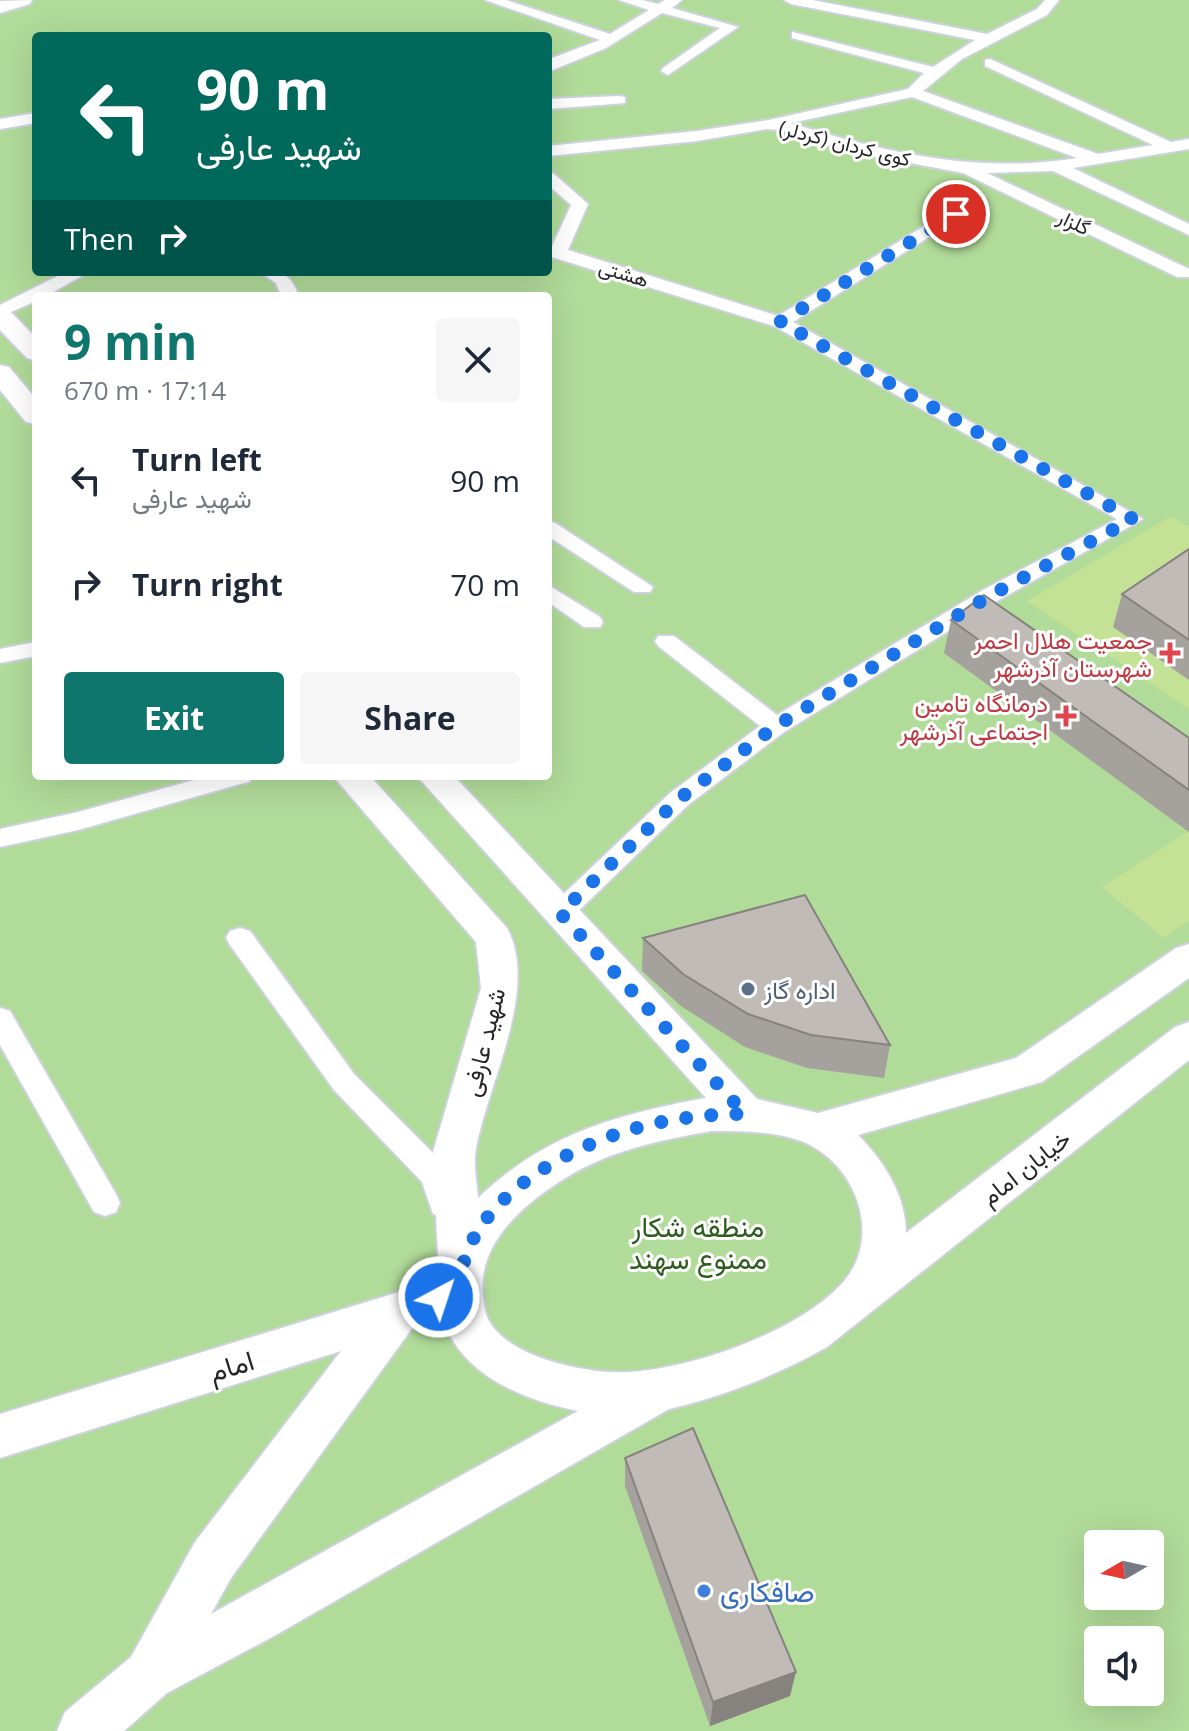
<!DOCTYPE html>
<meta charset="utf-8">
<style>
:root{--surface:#fff;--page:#f6f6f7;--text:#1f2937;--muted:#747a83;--accent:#0f766e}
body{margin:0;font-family:"Open Sans",Vazirmatn,sans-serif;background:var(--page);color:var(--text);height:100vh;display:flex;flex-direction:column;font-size:30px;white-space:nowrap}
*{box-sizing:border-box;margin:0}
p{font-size:26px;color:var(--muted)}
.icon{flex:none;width:44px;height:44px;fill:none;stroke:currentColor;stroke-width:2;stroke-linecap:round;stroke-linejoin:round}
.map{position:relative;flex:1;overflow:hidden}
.panel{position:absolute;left:32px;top:292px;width:520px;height:488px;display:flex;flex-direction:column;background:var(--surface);border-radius:8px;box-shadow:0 8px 32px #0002}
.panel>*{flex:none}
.top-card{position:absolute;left:32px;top:32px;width:520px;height:244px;border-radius:8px;box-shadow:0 8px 32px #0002;background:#00695c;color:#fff;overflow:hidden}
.needle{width:52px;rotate:261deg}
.fabs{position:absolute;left:1084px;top:1530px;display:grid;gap:16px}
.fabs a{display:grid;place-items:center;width:80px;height:80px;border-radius:8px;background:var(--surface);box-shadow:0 8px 32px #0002;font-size:40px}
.pin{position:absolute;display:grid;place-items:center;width:68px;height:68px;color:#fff;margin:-34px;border:4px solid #fff;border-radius:50%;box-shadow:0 2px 8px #0007}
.me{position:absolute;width:88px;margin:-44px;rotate:40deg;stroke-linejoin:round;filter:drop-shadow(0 0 6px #0008)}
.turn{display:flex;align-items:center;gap:28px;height:168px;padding:0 32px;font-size:36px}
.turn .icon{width:104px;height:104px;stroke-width:2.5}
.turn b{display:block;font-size:56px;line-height:68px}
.then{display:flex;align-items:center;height:76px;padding:0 32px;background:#0003;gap:16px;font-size:30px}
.round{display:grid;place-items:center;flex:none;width:84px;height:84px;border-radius:8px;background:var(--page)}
.summary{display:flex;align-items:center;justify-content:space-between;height:136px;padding:0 32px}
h1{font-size:48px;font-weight:700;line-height:60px;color:var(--accent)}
.cta{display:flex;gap:16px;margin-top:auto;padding:16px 32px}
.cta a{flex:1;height:92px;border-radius:8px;background:var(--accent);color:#fff;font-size:32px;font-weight:700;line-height:92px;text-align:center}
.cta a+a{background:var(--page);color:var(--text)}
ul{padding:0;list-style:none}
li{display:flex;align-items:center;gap:24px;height:104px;padding:0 32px}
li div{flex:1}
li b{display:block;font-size:30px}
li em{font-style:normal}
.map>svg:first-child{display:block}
</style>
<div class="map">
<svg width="1189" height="1731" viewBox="0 0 1189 1731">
<rect width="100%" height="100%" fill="#e8e1d9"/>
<!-- green -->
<path fill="#b1db99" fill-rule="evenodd" d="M0,0H1189V1731H0ZM36,36H548V272H36ZM36,296H548V776H36ZM1098,1544H1150V1596H1098ZM1098,1640H1150V1692H1098Z"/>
<!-- pitch -->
<path fill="#c4e295" d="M1171,516L1189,527V575L1114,627L1189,680V709L1027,601Z
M1189,831V921L1164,938L1102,887Z"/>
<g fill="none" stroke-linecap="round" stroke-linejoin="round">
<defs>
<path id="street" d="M485,0H506L610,34L649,10L619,0H642L658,4L665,0H682L672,8L738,27L668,75L661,71L663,68L720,28L662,13L606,48L548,72V61L552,58L600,40Z
M784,0H812L987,34L1037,9L1045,0H1059L1047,15L962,59L923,91L1098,154L1153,145L985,66V60L990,59L1171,142L1189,139V149L1073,168L1189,224V235L1053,171L987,173L1189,269V277H1177L963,173L846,151L782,130L767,129L697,141L548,156V146L697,131L769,120L908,89L924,73L792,38V32L933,67L975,40L791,4ZM912,97L1077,158C979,174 885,153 791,123Z
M620,96L625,97V103L548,109V99Z
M36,113V123L0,129V119Z
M548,172L554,174L588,204L568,250L778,316L973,196H985V202L793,322L1143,519L999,600L784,732L688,805L569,920L560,923L551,920L547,913L551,906L670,793L760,726L658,646L655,641L658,636H674L777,715L983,590L1117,519L774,326L552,257L549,253L571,205L548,185Z
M66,272H89L46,296H36V301L0,317V305Z
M260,272C284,272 290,274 299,296H281L276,283Z
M548,521L555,523L653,587L650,592H634L548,536Z
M548,585L600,617L603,622L600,627H584L548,602Z
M36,642V656L0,663V649Z
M209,776H252L249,782L240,784L78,830L0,847V829L78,812Z
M240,928L250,931L354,1074L447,1167L459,1205L455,1214L444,1218L433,1214L422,1182L334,1090L230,945L226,938L230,931Z
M0,1008L10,1011L116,1194L120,1203L116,1212L105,1216L94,1212L0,1045Z"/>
<path id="secondary" d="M32,0L30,4L0,13V1Z
M0,308L9,310L36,338V361L27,358L0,330Z
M0,365L9,367L36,399V424L26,422L0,390Z
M333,776H370L507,928C540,988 487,1086 476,1149C473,1164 477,1183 478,1198C545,1134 617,1114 706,1098L417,776H454L757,1099L818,1113L1016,1058L1176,948L1189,944V978L1042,1082L858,1135C884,1161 906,1196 906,1233L1175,1027L1189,1022V1060L827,1347C777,1375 725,1396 669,1409L274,1636L167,1693L124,1731H57L65,1712L131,1657L195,1542L341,1351L0,1458V1414L396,1293L439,1277L433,1152L481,988L476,942ZM711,1131C740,1131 773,1131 801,1141C852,1160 882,1229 848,1276C808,1331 674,1377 608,1372C572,1369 508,1355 489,1321C485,1314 484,1305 483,1297C477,1248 515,1212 553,1186C604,1151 652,1142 711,1131ZM442,1316C459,1374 522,1400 578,1411L211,1614L231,1578L413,1327Z"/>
</defs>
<!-- street casing -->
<use href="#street" stroke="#ced2df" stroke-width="4"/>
<!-- secondary casing -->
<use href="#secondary" stroke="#ced2df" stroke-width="4"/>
<!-- street -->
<use href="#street" fill="#fff" fill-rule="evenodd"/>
<!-- secondary -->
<use href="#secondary" fill="#fff" fill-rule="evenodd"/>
</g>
<!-- wall -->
<path fill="#a5a19d" d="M1189,549V680L1113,627L1122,594Z
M951,620L1189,738V832L944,653Z
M643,938L890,1045L884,1078L807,1068L745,1047L681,1006L642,971Z
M625,1458L790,1696L710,1726L625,1486Z"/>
<!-- shaded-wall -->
<path fill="#86837f" d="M796,1672L790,1696L710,1726L713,1702Z"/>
<!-- building -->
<path fill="#c0bbb6" stroke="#86837f" stroke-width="2" d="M1189,549V640L1122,594Z
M984,595L1189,738V790L951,620Z
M805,895L890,1045L811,1035L748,1014L683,974L643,938Z
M693,1428L796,1672L713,1702L625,1458Z"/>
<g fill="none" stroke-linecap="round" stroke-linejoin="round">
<!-- route -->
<path stroke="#1a73e8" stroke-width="14" stroke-dasharray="0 25.2" d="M439,1297L460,1289C461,1211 549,1157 617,1134C658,1120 702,1114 745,1114L560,913L679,799L776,726L991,595L1133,519L780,322L956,214"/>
</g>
<!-- markers -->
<g fill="#e0444e" stroke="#fff" stroke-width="3">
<path d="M1166 641h8v8h8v8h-8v8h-8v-8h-8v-8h8z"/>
<path d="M1062 704h8v8h8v8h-8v8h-8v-8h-8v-8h8z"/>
</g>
<circle fill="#5c6f8a" stroke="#fff" stroke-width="3" cx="748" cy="989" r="8"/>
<circle fill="#3f7fe0" stroke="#fff" stroke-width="3" cx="704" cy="1591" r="8"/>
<g text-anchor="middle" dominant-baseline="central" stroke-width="6" stroke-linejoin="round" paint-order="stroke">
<!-- far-street labels -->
<g font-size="20" fill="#262626" stroke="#fff">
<text transform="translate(845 143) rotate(14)">کوی کردان (کردلر)</text>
<text transform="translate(1074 222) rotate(25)">گلزار</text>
<text transform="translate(624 273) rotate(17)">هشتی</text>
</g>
<!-- health labels -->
<g font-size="24" fill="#be3a42" stroke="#fff" text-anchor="end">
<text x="1152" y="639">جمعیت هلال احمر<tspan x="1152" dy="28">شهرستان آذرشهر</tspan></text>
<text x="1048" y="702">درمانگاه تامین<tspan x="1048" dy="28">اجتماعی آذرشهر</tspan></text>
</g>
<!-- service labels -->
<g font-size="24" fill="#4e5e75" stroke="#fff" text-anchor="start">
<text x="764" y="989">اداره گاز</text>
</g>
<!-- street labels -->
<g font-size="24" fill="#262626" stroke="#fff">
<text transform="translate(483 1042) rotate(-76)">شهید عارفی</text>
<text transform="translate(1025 1167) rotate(-38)">خیابان امام</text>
</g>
<!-- near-park labels -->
<g font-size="28" fill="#2d5c1e" stroke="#fff">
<text x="698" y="1226">منطقه شکار<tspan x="698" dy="32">ممنوع سهند</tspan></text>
</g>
<!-- near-street labels -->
<g font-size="28" fill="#262626" stroke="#fff">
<text transform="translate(231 1365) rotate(-17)">امام</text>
</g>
<!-- near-shop labels -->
<g font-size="28" fill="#366cbe" stroke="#fff" text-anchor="start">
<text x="720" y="1591">صافکاری</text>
</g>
</g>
</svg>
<div class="fabs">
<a><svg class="needle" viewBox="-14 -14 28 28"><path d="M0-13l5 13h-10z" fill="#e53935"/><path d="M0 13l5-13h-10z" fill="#747a83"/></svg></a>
<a><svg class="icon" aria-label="sound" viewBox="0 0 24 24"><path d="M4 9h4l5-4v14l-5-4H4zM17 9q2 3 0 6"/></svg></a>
</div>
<div class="pin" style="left:956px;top:214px;background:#d93025"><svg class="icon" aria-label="arrive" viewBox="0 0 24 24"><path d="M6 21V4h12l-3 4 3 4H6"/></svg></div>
<svg class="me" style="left:439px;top:1297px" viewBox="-20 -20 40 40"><circle r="17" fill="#1a73e8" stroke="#fff" stroke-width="3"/><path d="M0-11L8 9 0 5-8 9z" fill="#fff"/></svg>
<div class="top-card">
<div class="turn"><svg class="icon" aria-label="left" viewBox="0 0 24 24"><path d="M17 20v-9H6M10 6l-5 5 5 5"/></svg><div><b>90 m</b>شهید عارفی</div></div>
<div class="then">Then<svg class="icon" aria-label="right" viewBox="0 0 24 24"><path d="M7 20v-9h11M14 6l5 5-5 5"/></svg></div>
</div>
<section class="panel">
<div class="summary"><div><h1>9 min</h1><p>670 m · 17:14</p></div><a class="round"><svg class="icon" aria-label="close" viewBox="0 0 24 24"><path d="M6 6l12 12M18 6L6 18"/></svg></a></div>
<ul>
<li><svg class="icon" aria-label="left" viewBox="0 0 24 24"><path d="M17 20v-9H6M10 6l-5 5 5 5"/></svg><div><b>Turn left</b><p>شهید عارفی</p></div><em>90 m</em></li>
<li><svg class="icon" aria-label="right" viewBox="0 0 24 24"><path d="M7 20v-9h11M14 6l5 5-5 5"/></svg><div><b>Turn right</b></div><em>70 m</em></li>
</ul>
<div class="cta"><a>Exit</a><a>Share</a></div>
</section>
</div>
